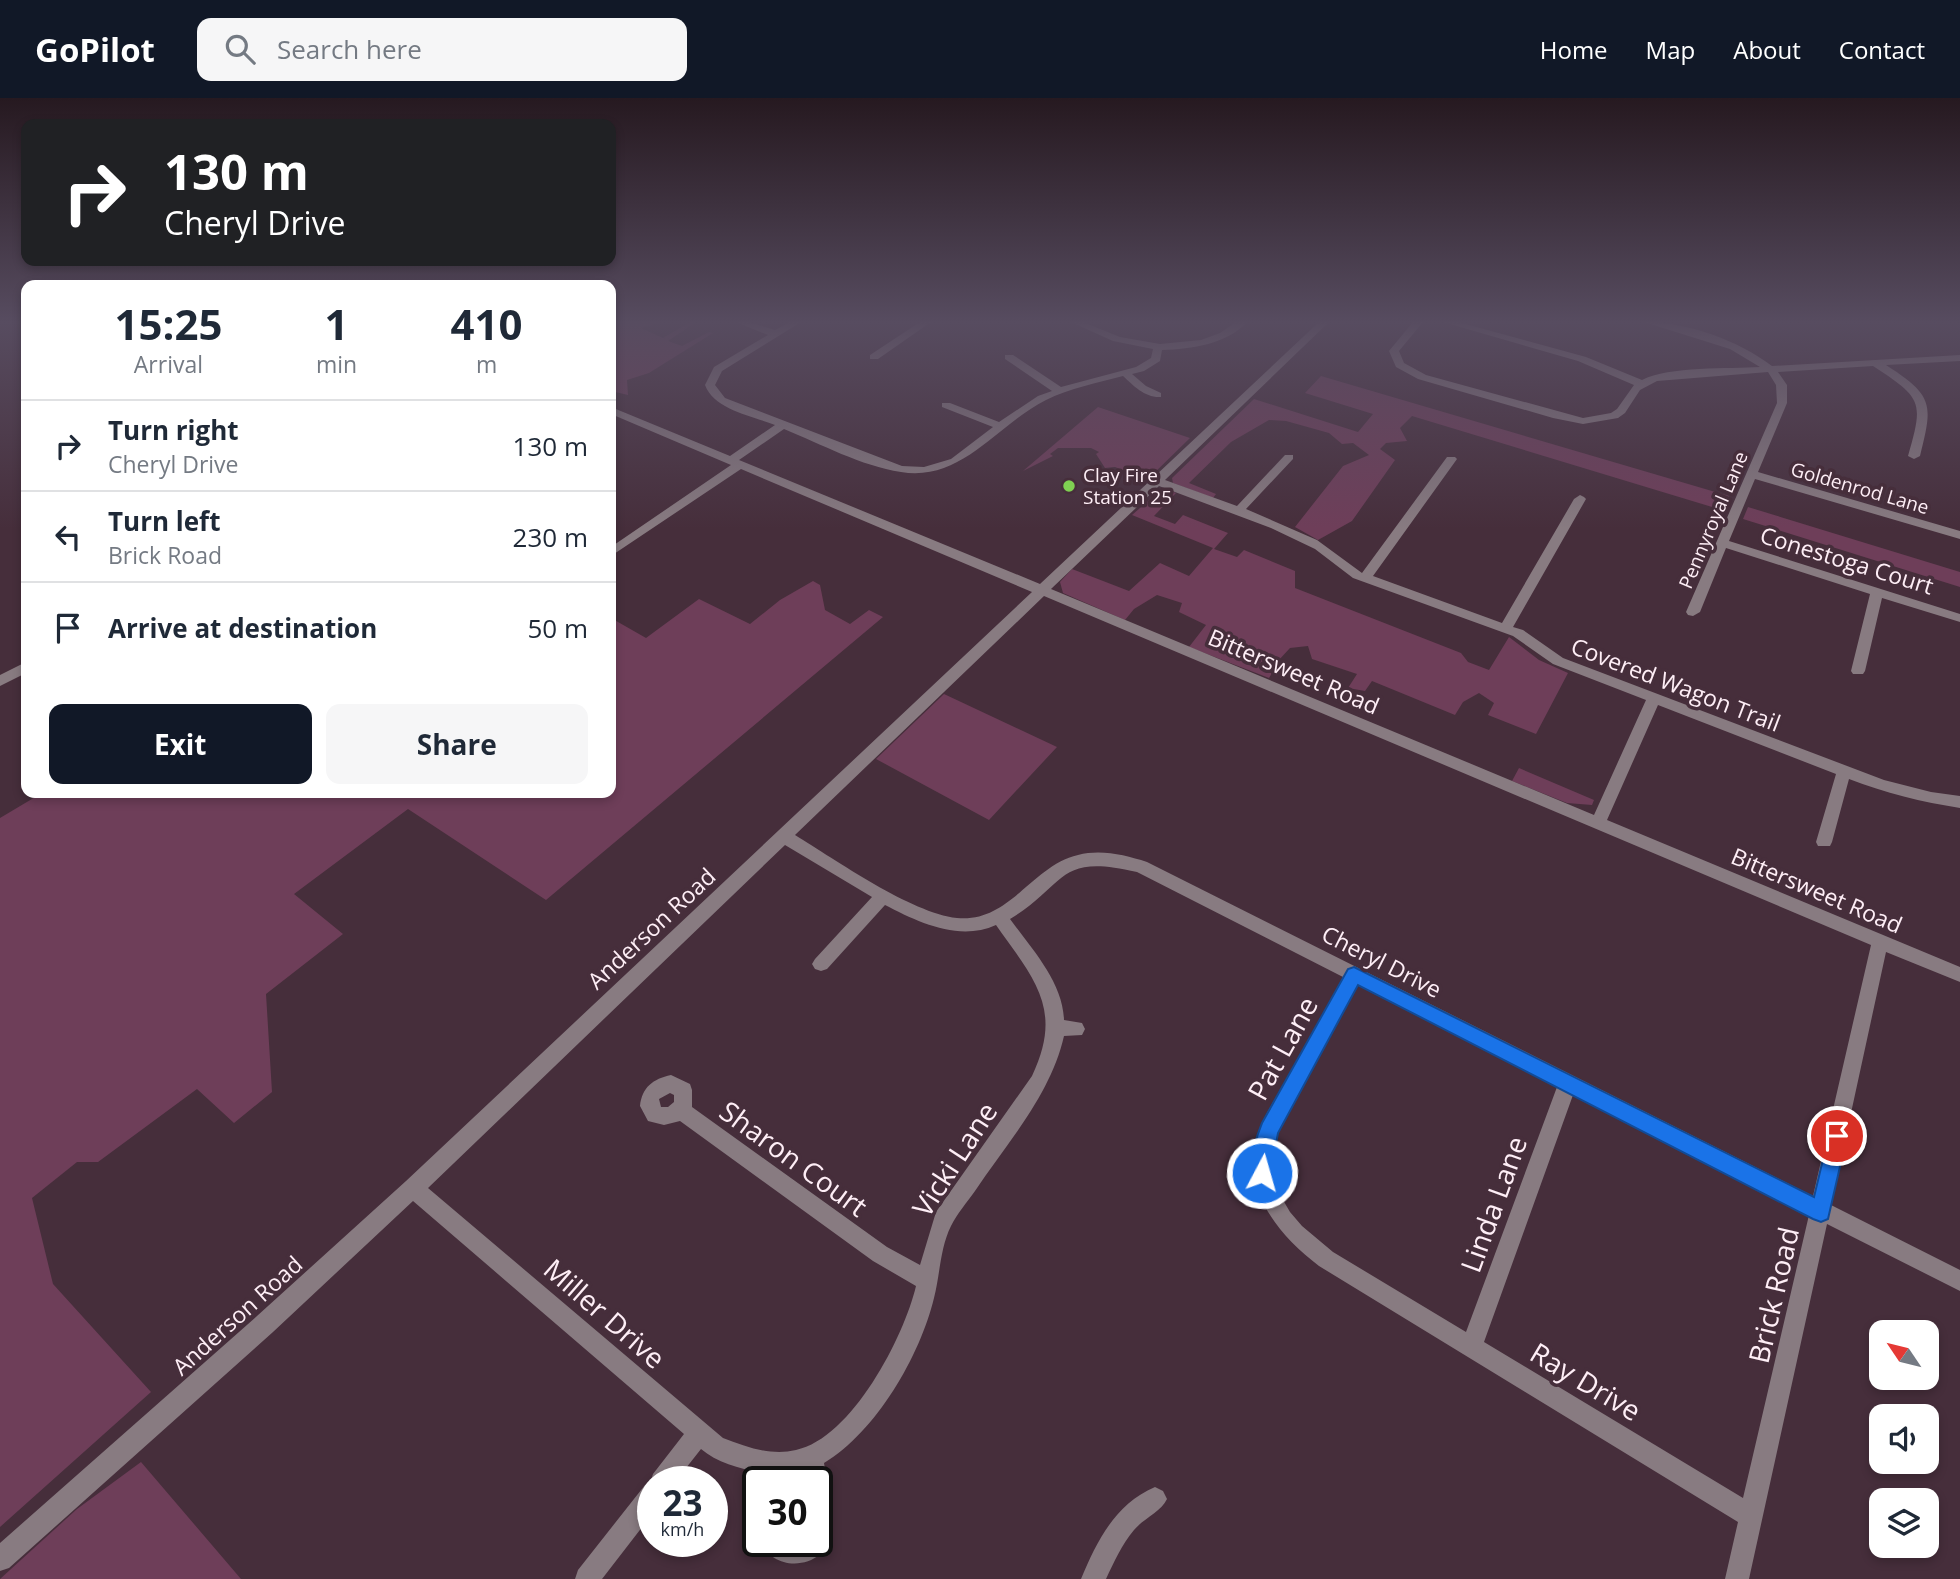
<!DOCTYPE html>
<style>
:root{--surface:#fff;--page:#f6f6f7;--text:#1f2937;--muted:#747a83;--line:#e0e1e3;--accent:#111827}
body{margin:0;font-family:"Open Sans",sans-serif;background:var(--page);color:var(--text);height:100vh;display:flex;flex-direction:column;font-size:26px;white-space:nowrap}
*{box-sizing:border-box;margin:0}
p{font-size:23px;color:var(--muted)}
.icon{flex:none;width:38px;height:38px;fill:none;stroke:currentColor;stroke-width:2;stroke-linecap:round;stroke-linejoin:round}
.map{position:relative;flex:1;overflow:hidden}
.drawer{position:absolute;left:21px;top:182px;width:595px;height:518px;display:flex;flex-direction:column;background:var(--surface);border-radius:14px;box-shadow:0 4px 10px #0003}
.drawer>*{flex:none}
.banner{position:absolute;left:21px;top:21px;width:595px;height:147px;border-radius:14px;box-shadow:0 4px 10px #0003;background:#202124;color:#fff;overflow:hidden}
.needle{width:46px;rotate:305deg}
.controls{position:absolute;left:1869px;top:1222px;display:grid;gap:14px}
.controls a{display:grid;place-items:center;width:70px;height:70px;border-radius:14px;background:var(--surface);box-shadow:0 4px 10px #0003;font-size:35px}
.speed{position:absolute;left:637px;top:1368px;display:flex;gap:14px;font-size:35px;font-weight:700;text-align:center}
.speed>*{display:grid;place-content:center;width:91px;height:91px;border-radius:50%;background:var(--surface);box-shadow:0 4px 10px #0003;line-height:1}
.speed small{font-size:18px;font-weight:400}
.speed .limit{border:4px solid #111;border-radius:10px;background:#fff;color:#111}
.pin{position:absolute;display:grid;place-items:center;width:60px;height:60px;color:#fff;margin:-30px;border:4px solid #fff;border-radius:50%;box-shadow:0 2px 7px #0007}
.me{position:absolute;width:77px;margin:-38px;rotate:6deg;stroke-linejoin:round;filter:drop-shadow(0 0 5px #0008)}
.turn{display:flex;align-items:center;gap:24px;height:147px;padding:0 28px;font-size:32px}
.turn .icon{width:91px;height:91px;stroke-width:2.5}
.turn b{display:block;font-size:49px;line-height:60px}
.eta{display:flex;justify-content:space-evenly;align-items:center;height:119px;text-align:center}
.eta b{font-size:42px;font-weight:700;line-height:49px}
.button{display:flex;gap:14px;margin-top:auto;padding:14px 28px}
.button a{flex:1;height:80px;border-radius:14px;background:var(--accent);color:#fff;font-size:28px;font-weight:700;line-height:80px;text-align:center}
.button a+a{background:var(--page);color:var(--text)}
ul{padding:0;list-style:none}
li{display:flex;align-items:center;gap:21px;height:91px;padding:0 28px;border-top:2px solid var(--line)}
li div{flex:1}
li b{display:block;font-size:26px}
li em{font-style:normal}
header{display:flex;align-items:center;gap:42px;box-sizing:border-box;height:98px;padding:0 35px;background:var(--accent);color:#fff}
header strong{font-size:33px}
nav{display:flex;gap:38px;margin-inline-start:auto;font-size:24px}
.search{width:490px;height:63px;background:var(--page);display:flex;align-items:center;gap:18px;box-sizing:border-box;padding:0 24px;border-radius:14px;color:var(--muted);font-size:26px}
.map>svg:first-child{display:block}
</style>
<header>
<strong>GoPilot</strong>
<div class="search"><svg class="icon" aria-label="search" viewBox="0 0 24 24"><circle cx="10" cy="10" r="6"/><path d="M15 15l6 6"/></svg>Search here</div>
<nav><a>Home</a><a>Map</a><a>About</a><a>Contact</a></nav>
</header>
<div class="map">
<svg width="1960" height="1481" viewBox="0 0 1960 1481">
<rect width="100%" height="100%" fill="#462e3b"/>
<!-- green -->
<path fill="#6e3e59" d="M611,224H662L641,230L663,240L690,224H696L668,243L682,248L709,234L713,235L649,275L627,282L628,297L611,293Z
M1321,278L1729,398L1722,412L1412,318L1400,330L1407,343L1386,345L1380,351L1395,362L1352,423L1318,442L1295,429L1343,368L1369,357L1353,345L1342,346L1329,335L1286,323L1269,322L1231,344L1189,385L1216,396L1213,400L1173,385L1172,380L1254,301L1358,334L1373,316L1305,295Z
M1098,309L1190,340L1146,383L1134,374L1130,375L1115,369L1105,370L1096,356L1099,354L1091,350H1058L1050,356L1053,358L1023,373Z
M1163,390L1176,395L1154,418L1175,426L1183,417L1228,435L1214,451L1237,459L1244,452L1295,473V490L1461,555L1468,564L1489,572L1509,539L1539,562L1568,575L1536,636L1488,617L1494,605L1479,595L1463,604L1455,617L1372,583L1365,593L1348,590L1357,576L1312,561L1308,548L1290,550L1278,563L1264,567L1266,573L1272,575L1269,580L1189,549L1206,527L1179,514L1182,505L1157,497L1134,511L1125,522L1063,495L1060,484L1072,471L1129,493L1160,465L1189,478L1213,450L1132,417Z
M1748,409L1960,474V489L1743,421Z
M813,483L820,487L825,512L850,526L869,512L883,519L546,802L408,711L294,796L343,836L266,896L272,994L234,1025L197,991L98,1064H77L32,1100L53,1186L151,1294L0,1429V720L42,695H611V520L646,540L699,501L750,526L780,502Z
M944,596L1057,649L989,722L876,661Z
M1519,670L1594,702L1592,707L1567,705L1512,683Z
M141,1364L241,1481H0L77,1411Z"/>
<g fill="none" stroke-linecap="round" stroke-linejoin="round">
<!-- minor -->
<path fill="#887b81" fill-rule="evenodd" d="M736,224H749L775,232L790,224H801L722,273L715,287L725,300L902,368L924,369L951,361L993,329L942,309V305H950L999,324L1038,298L1052,293L1005,261V257H1013L1061,289L1136,269L1151,260L1153,251L1113,243L1071,224H1083L1120,239L1160,246L1201,242L1220,235L1236,224H1247C1227,246 1192,251 1162,252L1160,263L1144,273L1132,276L1146,288L1161,295V299C1145,300 1134,288 1123,278C1097,285 1070,290 1046,302C996,327 962,384 901,374C861,368 821,346 784,331L739,362L1040,486L1319,224H1329L1165,382L1237,408L1285,357H1293V361L1246,411L1317,442L1362,475L1447,359H1455L1457,361L1373,478L1502,525L1574,401L1580,397L1584,399L1586,401L1513,529L1523,532L1563,560L1884,682L1931,694L1960,698V710C1922,704 1885,695 1849,681L1832,744L1830,748H1818L1816,744L1836,676L1658,607L1607,722L1960,869V884L1886,854L1831,1107L1960,1172V1193L1827,1126L1749,1481H1725L1738,1424L1319,1168C1275,1134 1239,1089 1260,1031C1266,1013 1279,996 1288,979C1306,946 1325,913 1343,879L1137,774C1056,755 1068,786 1010,821C1031,850 1063,884 1064,922L1082,925L1085,931L1082,937L1064,938C1051,996 1008,1044 975,1093C967,1104 957,1116 951,1128C940,1150 940,1177 934,1200C920,1258 876,1334 824,1365L827,1384L823,1392L818,1395L825,1398C856,1473 771,1481 763,1444H787L788,1451L796,1457L807,1444H817V1384H803L802,1373L782,1376L783,1384H759V1374C740,1371 716,1364 701,1351L675,1384H653V1415L602,1481H575L578,1472L645,1387L650,1385L653,1376L684,1336L413,1103L273,1234L9,1470L0,1473V1445L257,1218L406,1083L1032,494L741,371L611,458V449L731,367L611,316V309L730,358L775,327C753,318 714,312 705,287L714,269L768,237ZM1159,388L1271,430L1315,451L1353,480L1513,538L1553,566L1646,602L1594,717L1051,491ZM1044,498L1871,847L1813,1098L1147,764C1125,757 1101,751 1078,757C1031,768 1010,825 957,820C911,815 836,762 795,737ZM785,747L872,799L815,861L812,866L815,871L821,873L827,871L885,807C918,824 959,844 996,827C1034,881 1064,911 1032,978L936,1114L920,1167L887,1149L692,1009V992L690,986L671,977C653,981 642,989 640,1008L648,1023L664,1027L680,1023L873,1163L916,1188C904,1239 852,1340 796,1352C771,1358 746,1349 723,1340L428,1090ZM1357,887L1557,989L1466,1234L1333,1154L1302,1128L1290,1114L1276,1090L1273,1072L1278,1034ZM670,995L674,997V1004L668,1009H661L659,1001ZM1573,997L1809,1117L1743,1400L1484,1244Z
M920,224H931L878,261H870V257Z
M1413,224H1423L1399,253L1404,265L1426,277L1583,320L1611,315L1617,311L1634,287L1578,263L1443,224H1458L1586,259L1642,282C1669,268 1729,271 1760,269L1730,251L1644,224C1687,224 1738,242 1772,268L1960,257V263L1886,267C1934,298 1933,306 1920,358L1914,361L1908,358C1924,303 1922,300 1873,268L1778,274L1787,287V305L1758,374L1960,433V441L1755,381L1729,443L1960,516V524L1882,500L1865,573L1863,576H1853L1851,573L1870,496L1726,450L1700,514L1693,518L1688,517L1686,514L1777,305L1776,287L1768,274L1657,283L1640,292L1625,315L1618,320L1583,326L1553,320L1418,281L1396,269L1389,253Z
M26,564V575L0,588V577Z
M1155,1389L1163,1393L1167,1401C1161,1414 1144,1420 1134,1432C1122,1446 1114,1464 1106,1481H1081C1097,1443 1115,1406 1155,1389Z"/>
</g>
<!-- sky -->
<linearGradient id="sky" x2="0" y2="1"><stop stop-color="#261920"/><stop offset="0.52" stop-color="#574c60"/><stop offset="1" stop-color="#574c60" stop-opacity="0"/></linearGradient>
<rect width="1960" height="431" fill="url(#sky)"/>
<!-- route -->
<path fill="#1a73e8" stroke="#114b97" stroke-width="2" d="M1354,869L1814,1099L1830,1032L1837,1029L1844,1032L1847,1038L1828,1121L1821,1124L1813,1121L1358,887L1278,1035L1269,1082L1262,1084L1255,1082C1248,1064 1255,1042 1262,1025L1348,871Z"/>
<!-- markers -->
<circle fill="#7fd052" stroke="#462e3b" stroke-width="2.5" cx="1069" cy="388" r="7"/>
<g text-anchor="middle" dominant-baseline="central" stroke-width="7" stroke-linejoin="round" paint-order="stroke">
<!-- far-poi labels -->
<g font-size="19" fill="#feeef6" stroke="#462e3b" text-anchor="start">
<text x="1083" y="377">Clay Fire<tspan x="1083" dy="22">Station 25</tspan></text>
</g>
<!-- far-street labels -->
<g font-size="19" fill="#feeef6" stroke="#462e3b">
<text transform="translate(1860 390) rotate(16)">Goldenrod Lane</text>
<text transform="translate(1713 422) rotate(-67)">Pennyroyal Lane</text>
</g>
<!-- street labels -->
<g font-size="23" fill="#feeef6" stroke="#462e3b">
<text transform="translate(1847 462) rotate(17)">Conestoga Court</text>
<text transform="translate(1294 573) rotate(23)">Bittersweet Road</text>
<text transform="translate(1676 586) rotate(21)">Covered Wagon Trail</text>
<text transform="translate(1817 792) rotate(23)">Bittersweet Road</text>
<text transform="translate(651 830) rotate(-43)">Anderson Road</text>
<text transform="translate(1382 863) rotate(27)">Cheryl Drive</text>
<text transform="translate(237 1217) rotate(-42)">Anderson Road</text>
</g>
<!-- near-street labels -->
<g font-size="28" fill="#feeef6" stroke="#462e3b">
<text transform="translate(1282 950) rotate(-61)">Pat Lane</text>
<text transform="translate(794 1060) rotate(36)">Sharon Court</text>
<text transform="translate(954 1061) rotate(-57)">Vicki Lane</text>
<text transform="translate(1493 1106) rotate(-70)">Linda Lane</text>
<text transform="translate(1773 1197) rotate(-77)">Brick Road</text>
<text transform="translate(605 1215) rotate(41)">Miller Drive</text>
<text transform="translate(1586 1283) rotate(31)">Ray Drive</text>
</g>
</g>
</svg>
<div class="controls">
<a><svg class="needle" viewBox="-14 -14 28 28"><path d="M0-13l5 13h-10z" fill="#e53935"/><path d="M0 13l5-13h-10z" fill="#747a83"/></svg></a>
<a><svg class="icon" aria-label="sound" viewBox="0 0 24 24"><path d="M4 9h4l5-4v14l-5-4H4zM17 9q2 3 0 6"/></svg></a>
<a><svg class="icon" aria-label="layers" viewBox="0 0 24 24"><path d="M12 4l9 5-9 5-9-5zM3 14l9 5 9-5"/></svg></a>
</div>
<div class="speed"><div>23<small>km/h</small></div><div class="limit">30</div></div>
<div class="pin" style="left:1837px;top:1038px;background:#d93025"><svg class="icon" aria-label="arrive" viewBox="0 0 24 24"><path d="M6 21V4h12l-3 4 3 4H6"/></svg></div>
<svg class="me" style="left:1262px;top:1075px" viewBox="-20 -20 40 40"><circle r="17" fill="#1a73e8" stroke="#fff" stroke-width="3"/><path d="M0-11L8 9 0 5-8 9z" fill="#fff"/></svg>
<div class="banner">
<div class="turn"><svg class="icon" aria-label="right" viewBox="0 0 24 24"><path d="M7 20v-9h11M14 6l5 5-5 5"/></svg><div><b>130 m</b>Cheryl Drive</div></div>
</div>
<section class="drawer">
<div class="eta">
<div><b>15:25</b><p>Arrival</p></div>
<div><b>1</b><p>min</p></div>
<div><b>410</b><p>m</p></div>
</div>
<ul>
<li><svg class="icon" aria-label="right" viewBox="0 0 24 24"><path d="M7 20v-9h11M14 6l5 5-5 5"/></svg><div><b>Turn right</b><p>Cheryl Drive</p></div><em>130 m</em></li>
<li><svg class="icon" aria-label="left" viewBox="0 0 24 24"><path d="M17 20v-9H6M10 6l-5 5 5 5"/></svg><div><b>Turn left</b><p>Brick Road</p></div><em>230 m</em></li>
<li><svg class="icon" aria-label="arrive" viewBox="0 0 24 24"><path d="M6 21V4h12l-3 4 3 4H6"/></svg><div><b>Arrive at destination</b></div><em>50 m</em></li>
</ul>
<div class="button"><a>Exit</a><a>Share</a></div>
</section>
</div>
